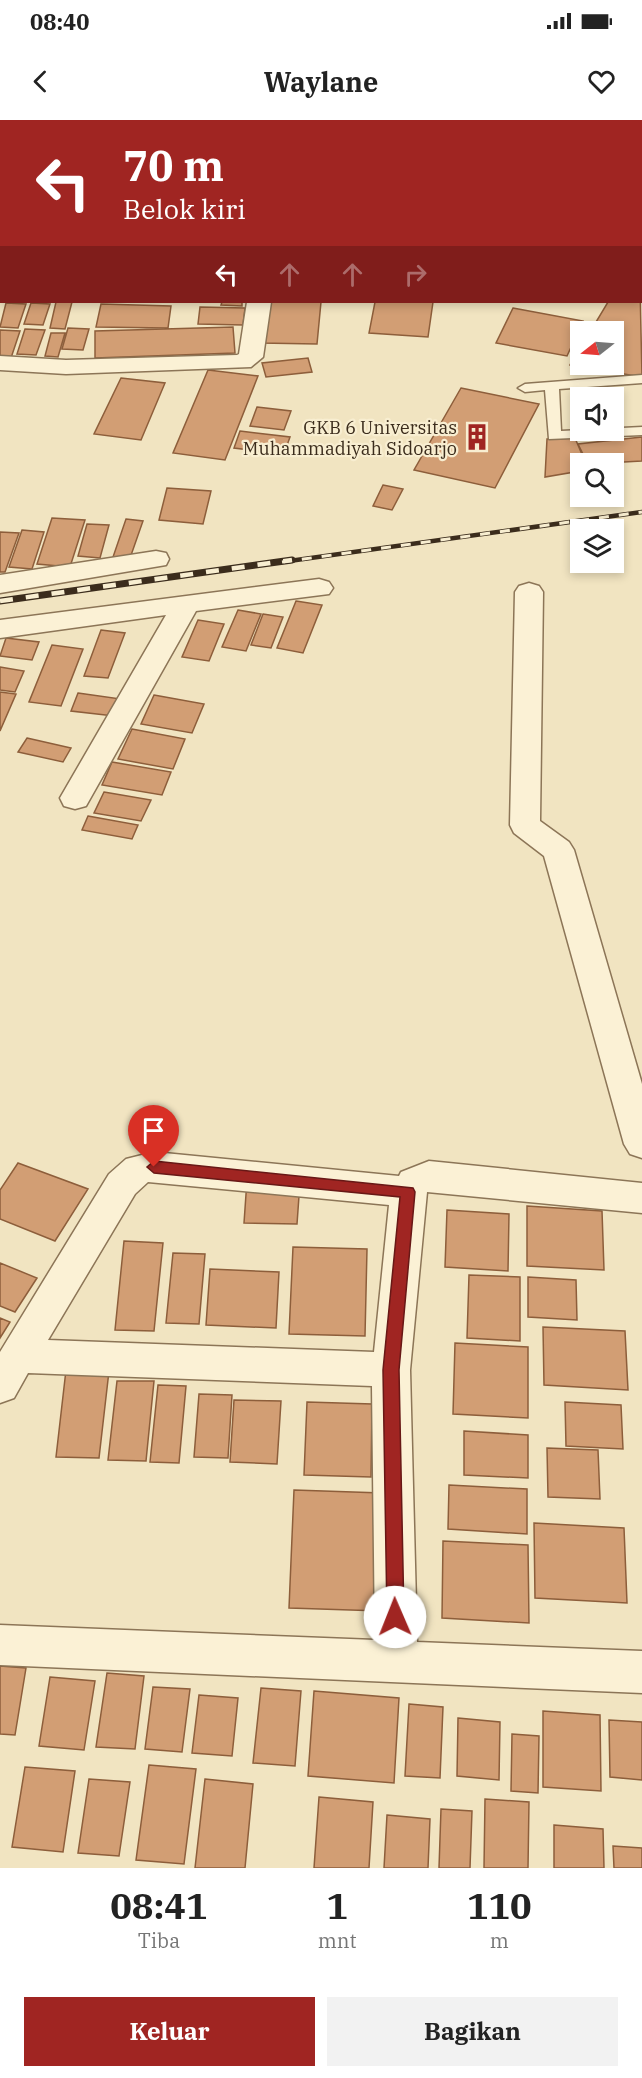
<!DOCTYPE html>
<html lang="id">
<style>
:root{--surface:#fff;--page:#f2f2f2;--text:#222;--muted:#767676;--accent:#a02522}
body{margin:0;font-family:"IBM Plex Serif",serif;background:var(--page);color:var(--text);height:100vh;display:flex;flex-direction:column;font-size:22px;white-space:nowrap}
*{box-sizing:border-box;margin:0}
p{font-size:20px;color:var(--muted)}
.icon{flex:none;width:33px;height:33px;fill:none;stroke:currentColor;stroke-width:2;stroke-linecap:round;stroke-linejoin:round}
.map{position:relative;height:1748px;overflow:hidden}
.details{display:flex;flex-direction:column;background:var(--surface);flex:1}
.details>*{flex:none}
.hud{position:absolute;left:0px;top:0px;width:642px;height:183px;box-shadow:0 3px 9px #0003;background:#a02522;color:#fff;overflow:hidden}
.needle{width:39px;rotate:253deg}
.controls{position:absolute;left:570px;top:201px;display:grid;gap:12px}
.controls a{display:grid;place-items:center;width:54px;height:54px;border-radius:0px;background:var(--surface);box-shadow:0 3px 9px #0003;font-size:30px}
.pin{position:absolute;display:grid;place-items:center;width:51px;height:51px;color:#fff;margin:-62px -26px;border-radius:50% 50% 50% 0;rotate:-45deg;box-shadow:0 0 6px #0007}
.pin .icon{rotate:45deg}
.me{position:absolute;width:66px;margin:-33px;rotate:359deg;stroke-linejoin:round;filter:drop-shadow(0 0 4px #0008)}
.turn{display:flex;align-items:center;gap:21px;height:126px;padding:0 24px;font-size:27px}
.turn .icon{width:78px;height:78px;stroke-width:2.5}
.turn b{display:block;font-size:42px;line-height:51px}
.lanes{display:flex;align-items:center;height:57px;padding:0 24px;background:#0003;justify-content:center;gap:30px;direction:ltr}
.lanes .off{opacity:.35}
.eta{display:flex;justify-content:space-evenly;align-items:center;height:102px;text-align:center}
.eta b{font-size:36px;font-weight:700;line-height:42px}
.cta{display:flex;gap:12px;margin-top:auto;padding:12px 24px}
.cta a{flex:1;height:69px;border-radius:0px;background:var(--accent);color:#fff;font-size:24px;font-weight:700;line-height:69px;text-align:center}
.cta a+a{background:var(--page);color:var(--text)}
.status{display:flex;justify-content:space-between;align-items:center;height:42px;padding:0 30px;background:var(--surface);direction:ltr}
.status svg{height:16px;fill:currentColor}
header{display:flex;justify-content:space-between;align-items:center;height:78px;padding:0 24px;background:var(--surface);font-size:27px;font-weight:700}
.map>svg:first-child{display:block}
</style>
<div class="status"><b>08:40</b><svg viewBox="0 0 49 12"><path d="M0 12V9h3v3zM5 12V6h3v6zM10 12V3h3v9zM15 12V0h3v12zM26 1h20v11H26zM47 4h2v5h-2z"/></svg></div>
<header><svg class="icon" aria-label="back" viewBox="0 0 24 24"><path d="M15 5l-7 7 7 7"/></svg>Waylane<svg class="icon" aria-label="heart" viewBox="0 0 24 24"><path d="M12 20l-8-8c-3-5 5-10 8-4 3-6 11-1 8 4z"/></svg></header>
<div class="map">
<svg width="642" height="1748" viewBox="0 0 642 1748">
<rect width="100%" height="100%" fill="#f1e4c1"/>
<!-- building -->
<path fill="#d29e74" stroke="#8d5e3b" stroke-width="1.5" d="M640,168L642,257L570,245L580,227V244H614V212H590L608,182H640Z
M56,182H72L65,209L50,208Z
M222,182H242V186L221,185Z
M265,182H321L317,224L260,223Z
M375,182H433L428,217L369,213Z
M6,183L26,184L18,208L0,207Z
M31,183L50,184L43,205L24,204Z
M101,184L171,186L168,208L96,207Z
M200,187L245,188L243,205L198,204Z
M513,188L583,201L567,236L496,223Z
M233,207L235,233L95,238V211Z
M68,208L89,209L83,230L62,229Z
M25,209L45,210L36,235L17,234Z
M0,210L20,211L11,238L0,237Z
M51,213H65L58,237L45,236Z
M308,238L312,252L266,257L262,243Z
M208,250L258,256L225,340L173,333Z
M121,258L165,263L141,320L94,314Z
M461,268L539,284L495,368L414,350Z
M257,287L291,291L284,310L250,306Z
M240,311L290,317L284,334L234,328Z
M642,317V341L588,344L578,324Z
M575,318L586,344H580V351L545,357L547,319Z
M383,365L403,369L392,390L373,386Z
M167,368L211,371L203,404L159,400Z
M52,398L85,400L70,447L37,444Z
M126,399L143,401L129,441L112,440Z
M87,404L109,405L100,438L78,436Z
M22,410L44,412L32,449L9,447Z
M0,412L19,413L5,452H0Z
M296,481L322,485L303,533L277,528Z
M238,490L261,494L246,531L222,527Z
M263,494L283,497L271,528L251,525Z
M198,500L224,504L209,541L182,537Z
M101,510L125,513L108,558L84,556Z
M6,518L39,522L32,540L0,536Z
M52,525L83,529L61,586L29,582Z
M0,547L24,551L15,572L0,570Z
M0,572L16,574L0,611Z
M78,573L121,579L114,596L71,591Z
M154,575L204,584L192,613L141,604Z
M132,609L185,619L173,649L118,639Z
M27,618L71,628L63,642L18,632Z
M112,642L171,652L162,675L102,665Z
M104,672L151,680L141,701L94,693Z
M88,696L138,705L132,719L82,710Z
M18,1043L88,1069L55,1121L0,1099V1070Z
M247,1060L300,1062L297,1104L244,1103Z
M527,1086L602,1091L604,1150L527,1146Z
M447,1090L509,1094L508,1151L445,1147Z
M124,1121L163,1123L154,1211L115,1210Z
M293,1127L367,1129L365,1216L289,1214Z
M173,1133L205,1134L199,1204L166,1203Z
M0,1143L37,1158L15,1192L0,1186Z
M210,1149L279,1152L276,1208L206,1205Z
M469,1155L520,1157V1221L467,1218Z
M528,1157L576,1160L577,1200L528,1197Z
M0,1198L10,1202L0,1218Z
M543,1207L625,1211L628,1270L544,1265Z
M455,1223L528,1227V1298L453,1294Z
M66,1250L109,1251L99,1338L56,1337Z
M117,1261H154L146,1341L108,1340Z
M158,1265L186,1266L179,1343L150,1342Z
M199,1274L232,1275L228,1338L194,1337Z
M234,1280L281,1281L277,1344L230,1342Z
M307,1282L372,1284L371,1357L304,1355Z
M565,1282L621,1285L623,1329L566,1326Z
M464,1311L528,1315V1358L464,1355Z
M547,1328L598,1330L600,1379L548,1377Z
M449,1365L527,1369V1414L448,1409Z
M294,1370L382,1373L381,1491L289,1488Z
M534,1403L624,1408L627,1483L535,1478Z
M443,1421L528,1425L529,1503L442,1498Z
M0,1546L26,1548L15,1615L0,1614Z
M107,1553L144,1556L135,1629L96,1627Z
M50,1557L95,1561L84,1630L39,1626Z
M153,1567L190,1569L182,1632L145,1629Z
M261,1568L301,1571L295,1646L253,1643Z
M314,1571L399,1578L394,1663L308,1656Z
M199,1575L238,1578L232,1636L192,1633Z
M409,1584L443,1587L440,1658L405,1656Z
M543,1591L600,1595L601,1671L543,1667Z
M458,1598L500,1602L499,1660L457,1656Z
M609,1600L642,1602V1660L610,1657Z
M512,1614L539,1616L538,1673L511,1671Z
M149,1645L196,1649L184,1744L136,1740Z
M25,1647L75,1651L63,1732L12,1727Z
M89,1659L130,1662L119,1736L78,1733Z
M205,1659L253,1664L245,1748H195Z
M319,1677L373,1682L369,1748H314Z
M485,1679L529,1682L528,1748H484Z
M441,1689L472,1691L470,1748H439Z
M387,1695L430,1699L428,1748H384Z
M554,1705L603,1709L604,1748H554Z
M613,1726L642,1728V1748H614Z"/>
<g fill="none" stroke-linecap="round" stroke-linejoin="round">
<defs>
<path id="lane" d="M122,0H134V2H122Z
M163,0H175L163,2Z
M494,0H512L493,2Z
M642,255V263L559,269L561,311L642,307V315L549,319L545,270L525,272L518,268L525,264Z"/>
<path id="street" d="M247,182H271L263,237L251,247L66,254L0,250V236L66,240L237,235L239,234Z
M156,431L166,433L169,439L166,445L0,473V455Z
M319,459L329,462L333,468L329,474L196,491L86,686L75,689L64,686L60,678L166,495L0,518V500Z
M529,463L539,466L543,472L540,701L569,722L574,730L642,964V1038L630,1034L624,1024L544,736L514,713L510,705L515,472L519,466Z
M154,1032L399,1056L401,1052L429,1041L642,1063V1093L427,1072L410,1250L417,1522L642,1531V1573L0,1545V1505L375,1520L372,1266L28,1253L14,1278L0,1283V1232L109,1054L126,1039ZM148,1062L389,1085L374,1232L48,1220L135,1074Z"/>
<path id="highway" d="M640,60H642V74H640Z
M2,92V106L0,107V93Z"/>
</defs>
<!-- lane casing -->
<use href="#lane" stroke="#8c7557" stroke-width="3"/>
<!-- street casing -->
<use href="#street" stroke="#8c7557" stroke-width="3"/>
<!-- highway casing -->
<use href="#highway" stroke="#5a422c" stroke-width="3"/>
<!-- lane -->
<use href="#lane" fill="#fbf1d5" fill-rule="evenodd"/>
<!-- street -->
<use href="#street" fill="#fbf1d5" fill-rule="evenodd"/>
<!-- highway -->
<use href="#highway" fill="#e7a74b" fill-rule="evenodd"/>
<defs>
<path id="rail-far1" d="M282,442L642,392"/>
<path id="rail" d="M0,481L292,440"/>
</defs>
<!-- rail-far1 casing -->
<use href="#rail-far1" stroke="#3b2c1c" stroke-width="4.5"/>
<!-- rail casing -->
<use href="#rail" stroke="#3b2c1c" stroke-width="7"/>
<!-- rail-far1 -->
<use href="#rail-far1" stroke="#f8eed1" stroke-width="3" stroke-dasharray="10" stroke-linecap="butt"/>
<!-- rail -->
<use href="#rail" stroke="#f8eed1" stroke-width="4.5" stroke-dasharray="13" stroke-linecap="butt"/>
</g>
<!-- route -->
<path fill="#a02522" stroke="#681816" stroke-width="1.5" d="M154,1041L413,1068L415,1072L399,1250L404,1497L401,1503L395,1505L389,1503L387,1497L383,1250L400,1077L154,1053L147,1047Z"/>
<!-- icons -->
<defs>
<symbol id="building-bare" viewBox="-9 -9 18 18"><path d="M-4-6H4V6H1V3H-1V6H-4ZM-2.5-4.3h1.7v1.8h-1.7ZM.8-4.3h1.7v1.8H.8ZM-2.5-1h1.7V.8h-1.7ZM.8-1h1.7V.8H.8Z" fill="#a02522" stroke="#f8eed1" stroke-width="2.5" paint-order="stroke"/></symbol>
</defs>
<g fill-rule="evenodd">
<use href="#building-bare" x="458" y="298" width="38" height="38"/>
</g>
<g text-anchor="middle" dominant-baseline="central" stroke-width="4.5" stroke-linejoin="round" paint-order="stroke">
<!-- far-poi labels -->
<g font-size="18" fill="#3b2c1c" stroke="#f8eed1" text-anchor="end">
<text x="457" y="307">GKB 6 Universitas<tspan x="457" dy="21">Muhammadiyah Sidoarjo</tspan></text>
</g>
</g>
</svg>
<div class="controls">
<a><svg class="needle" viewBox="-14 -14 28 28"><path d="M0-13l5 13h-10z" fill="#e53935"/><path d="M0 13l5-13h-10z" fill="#767676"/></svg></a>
<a><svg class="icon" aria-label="sound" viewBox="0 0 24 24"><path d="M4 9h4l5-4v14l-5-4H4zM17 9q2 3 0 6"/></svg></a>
<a><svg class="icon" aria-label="search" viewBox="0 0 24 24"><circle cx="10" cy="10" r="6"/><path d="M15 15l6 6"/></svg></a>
<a><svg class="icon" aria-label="layers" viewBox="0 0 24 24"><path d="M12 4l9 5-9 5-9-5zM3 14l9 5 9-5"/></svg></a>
</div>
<div class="pin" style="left:154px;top:1047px;background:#d93025"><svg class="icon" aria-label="arrive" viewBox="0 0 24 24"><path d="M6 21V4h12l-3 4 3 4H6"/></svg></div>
<svg class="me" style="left:395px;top:1497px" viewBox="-20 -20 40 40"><circle r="19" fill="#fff"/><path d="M0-13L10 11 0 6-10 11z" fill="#a02522"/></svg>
<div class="hud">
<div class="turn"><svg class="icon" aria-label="left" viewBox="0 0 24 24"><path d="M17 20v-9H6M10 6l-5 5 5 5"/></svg><div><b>70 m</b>Belok kiri</div></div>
<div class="lanes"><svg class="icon" aria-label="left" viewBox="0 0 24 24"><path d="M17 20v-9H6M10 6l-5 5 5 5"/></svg><svg class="icon off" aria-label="ahead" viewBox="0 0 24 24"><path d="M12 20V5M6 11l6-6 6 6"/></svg><svg class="icon off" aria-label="ahead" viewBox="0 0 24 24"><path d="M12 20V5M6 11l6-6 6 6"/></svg><svg class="icon off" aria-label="right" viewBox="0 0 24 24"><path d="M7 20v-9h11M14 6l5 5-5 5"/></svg></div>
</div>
</div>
<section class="details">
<div class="eta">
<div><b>08:41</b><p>Tiba</p></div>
<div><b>1</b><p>mnt</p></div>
<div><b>110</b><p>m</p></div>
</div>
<div class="cta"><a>Keluar</a><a>Bagikan</a></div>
</section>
